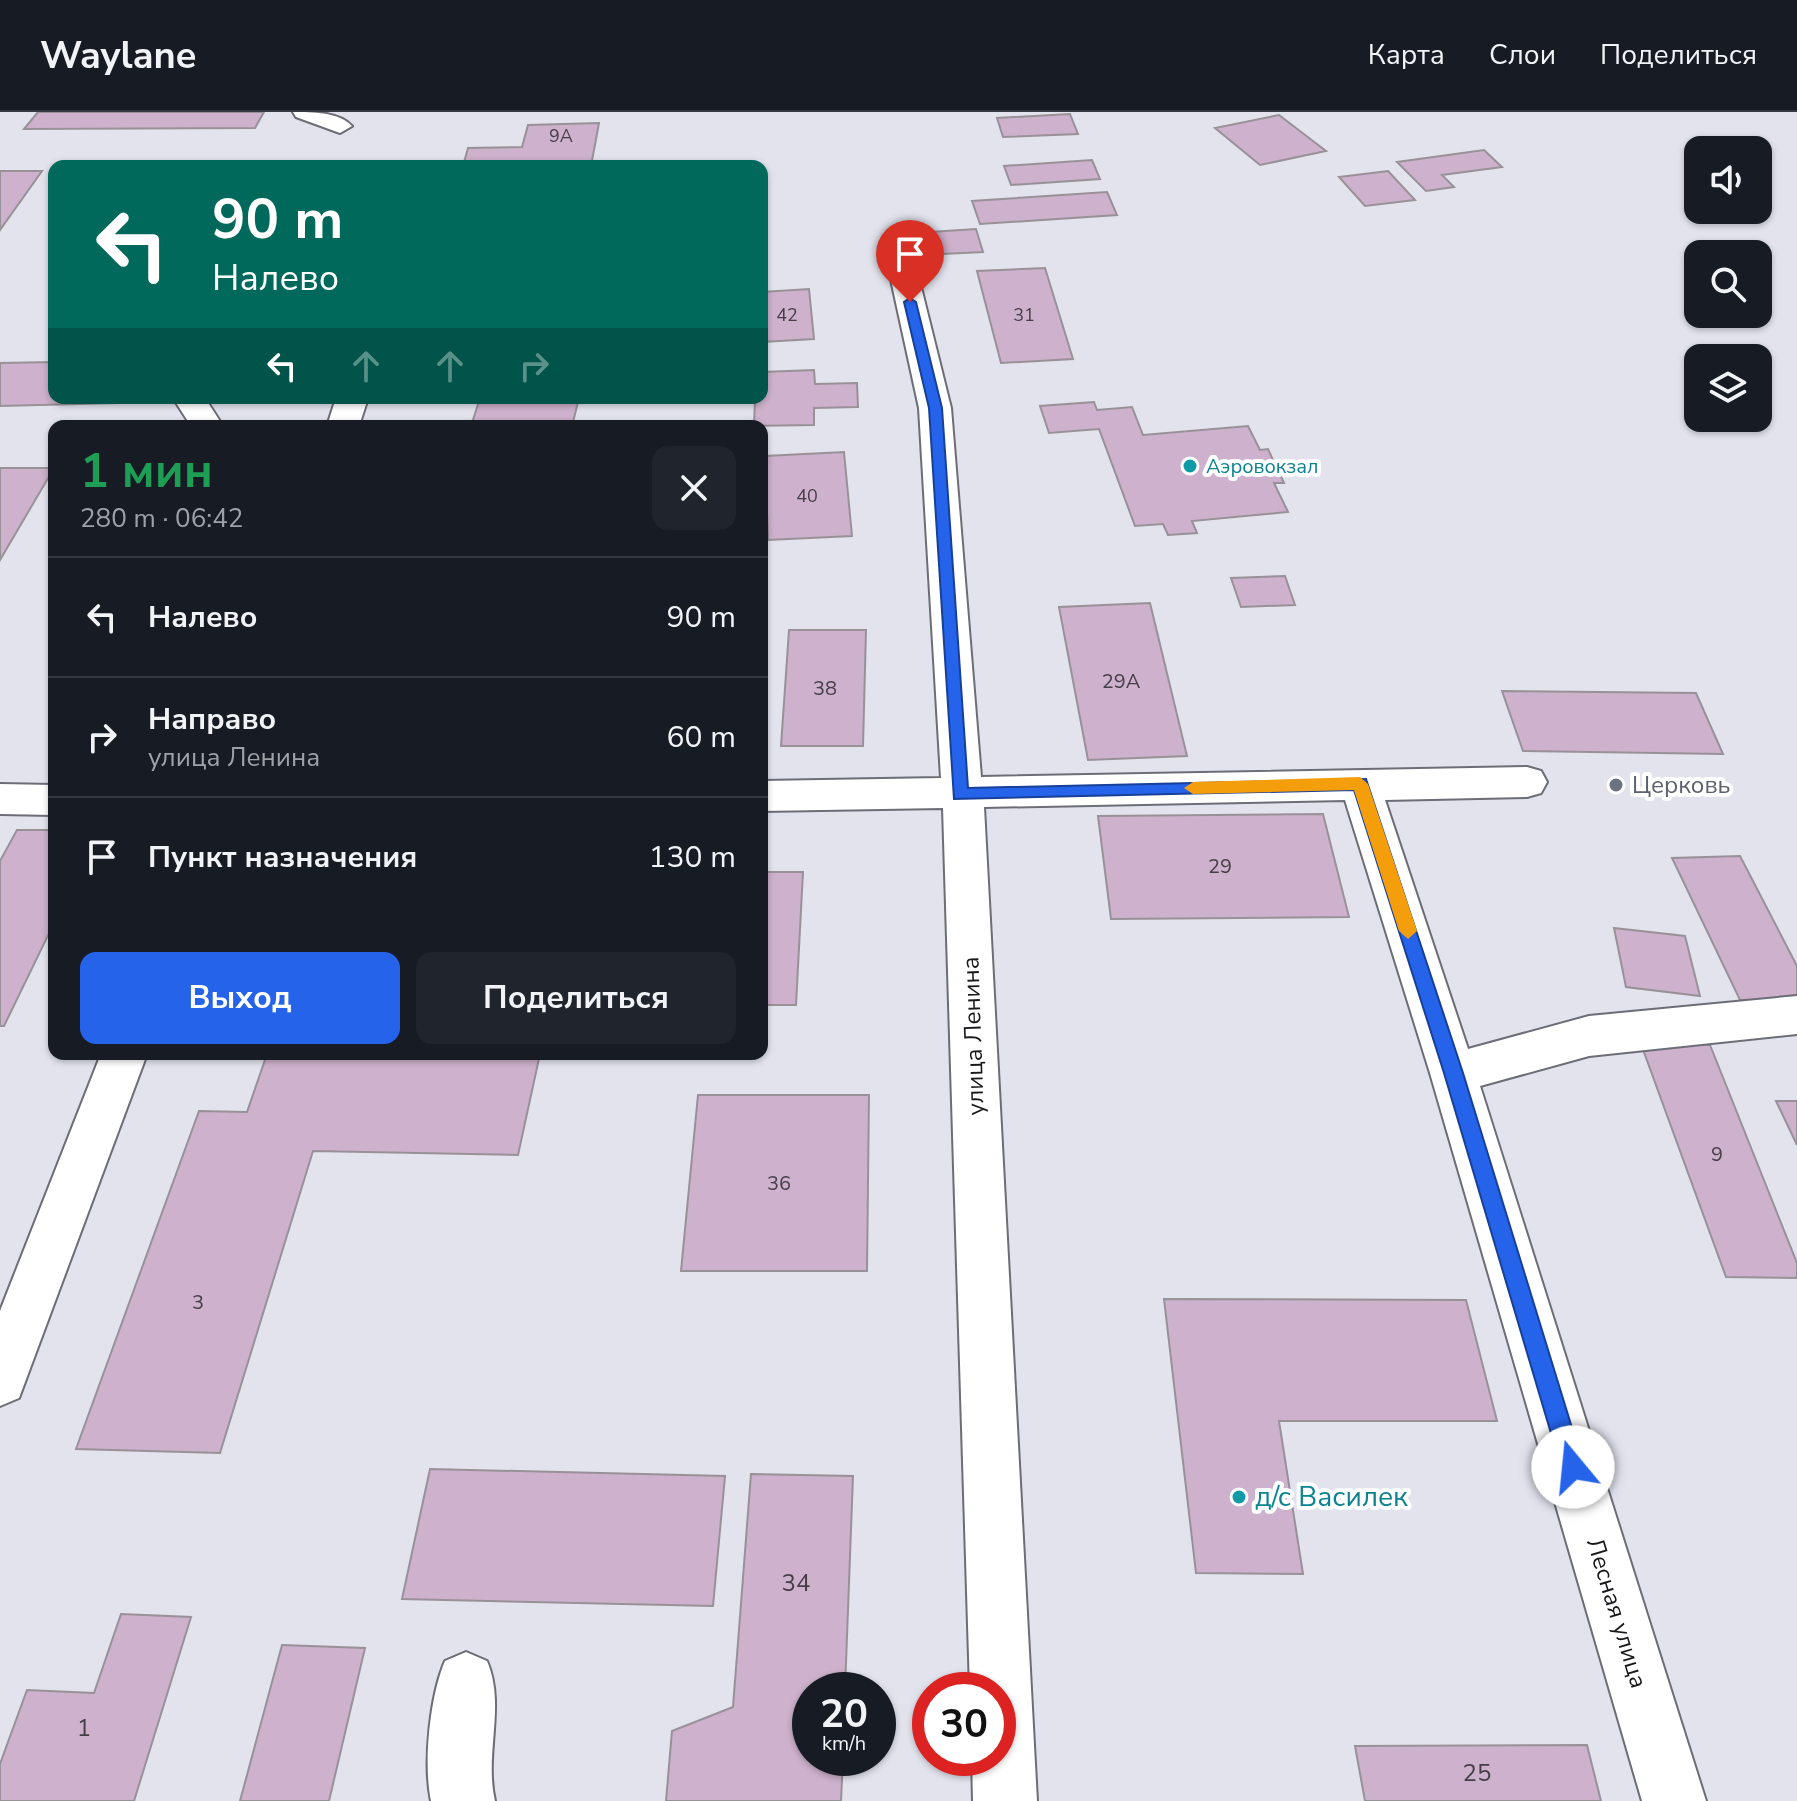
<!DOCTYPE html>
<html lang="ru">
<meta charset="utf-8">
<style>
:root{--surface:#171b24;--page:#20242c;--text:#f1f3f6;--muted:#9ea1a6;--line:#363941;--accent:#2563eb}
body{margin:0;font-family:"Nunito Sans",sans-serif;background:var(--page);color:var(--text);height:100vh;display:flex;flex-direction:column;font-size:30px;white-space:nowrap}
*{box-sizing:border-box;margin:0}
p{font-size:26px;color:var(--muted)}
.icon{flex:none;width:44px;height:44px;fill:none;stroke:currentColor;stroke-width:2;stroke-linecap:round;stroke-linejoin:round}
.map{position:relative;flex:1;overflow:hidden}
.sheet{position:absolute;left:48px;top:308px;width:720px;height:640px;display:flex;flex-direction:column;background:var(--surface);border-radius:16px;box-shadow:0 2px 6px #0004}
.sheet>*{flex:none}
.guide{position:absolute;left:48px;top:48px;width:720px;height:244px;border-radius:16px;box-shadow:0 2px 6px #0004;background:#00695c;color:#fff;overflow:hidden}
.buttons{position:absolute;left:1684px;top:24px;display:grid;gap:16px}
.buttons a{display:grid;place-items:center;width:88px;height:88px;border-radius:16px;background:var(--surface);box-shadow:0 2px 6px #0004;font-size:40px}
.speed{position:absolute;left:792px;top:1560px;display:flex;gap:16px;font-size:40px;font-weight:700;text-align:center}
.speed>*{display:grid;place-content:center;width:104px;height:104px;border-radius:50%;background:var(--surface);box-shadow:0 2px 6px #0004;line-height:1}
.speed small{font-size:20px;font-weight:400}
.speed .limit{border:12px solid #d22;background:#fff;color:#111}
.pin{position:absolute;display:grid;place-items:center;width:68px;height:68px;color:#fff;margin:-82px -34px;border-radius:50% 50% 50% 0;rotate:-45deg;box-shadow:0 0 8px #0007}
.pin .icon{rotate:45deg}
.me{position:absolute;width:88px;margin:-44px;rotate:343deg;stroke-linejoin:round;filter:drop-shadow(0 0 6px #0008)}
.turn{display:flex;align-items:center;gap:28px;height:168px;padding:0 32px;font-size:36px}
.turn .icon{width:104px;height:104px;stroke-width:2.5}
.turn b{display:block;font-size:56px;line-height:68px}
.lanes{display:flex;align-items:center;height:76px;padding:0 32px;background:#0003;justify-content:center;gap:40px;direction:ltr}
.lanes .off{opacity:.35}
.round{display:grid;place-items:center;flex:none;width:84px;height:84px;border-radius:16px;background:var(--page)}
.overview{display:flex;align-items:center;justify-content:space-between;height:136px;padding:0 32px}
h1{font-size:48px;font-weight:700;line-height:60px;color:#1e9e55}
.action{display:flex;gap:16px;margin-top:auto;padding:16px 32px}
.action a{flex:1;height:92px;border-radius:16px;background:var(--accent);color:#fff;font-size:32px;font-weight:700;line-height:92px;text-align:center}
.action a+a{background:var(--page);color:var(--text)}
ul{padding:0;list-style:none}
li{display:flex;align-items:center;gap:24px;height:120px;padding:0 32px;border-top:2px solid var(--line)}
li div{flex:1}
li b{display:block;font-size:30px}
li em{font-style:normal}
header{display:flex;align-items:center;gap:48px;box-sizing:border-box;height:112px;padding:0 40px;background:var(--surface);border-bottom:2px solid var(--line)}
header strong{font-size:38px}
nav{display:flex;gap:44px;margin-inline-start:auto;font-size:28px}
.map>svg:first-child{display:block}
</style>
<header>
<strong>Waylane</strong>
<nav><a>Карта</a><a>Слои</a><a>Поделиться</a></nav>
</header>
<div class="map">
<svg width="1797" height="1689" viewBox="0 0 1797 1689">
<rect width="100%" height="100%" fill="#e2e3ed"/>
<!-- building -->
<path fill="#ceb1cc" stroke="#999198" stroke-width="2" d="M38,0H264L255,16L24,17Z
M1070,2L1078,22L1003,25L997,6Z
M1279,3L1326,39L1260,53L1215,16Z
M599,11L591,54H463L468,36L522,35L528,13Z
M1484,38L1502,55L1442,63L1454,75L1426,79L1397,50Z
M1092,48L1100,67L1011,73L1004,54Z
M0,59H42L0,118Z
M1388,59L1415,88L1365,94L1339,65Z
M1107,80L1117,103L980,112L972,89Z
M976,117L983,140L921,143L915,121Z
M1045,156L1073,247L1001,251L977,159Z
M809,177L814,227L762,230V180Z
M54,250V286H121L118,291L0,294V251Z
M814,258L815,272L857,271L858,295L814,296V313L754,314L755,286H762V260Z
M480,286H579L572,314H471Z
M1094,290L1097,298L1132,295L1143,323L1248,314L1260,338L1268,337L1273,348L1264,349L1270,361L1279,360L1284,371H1274L1288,400L1192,409L1197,421L1168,423L1163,412L1135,414L1099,317L1049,321L1040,294Z
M844,340L852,424L768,428L765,344Z
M0,356H54L0,448Z
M1285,464L1295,493L1241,495L1231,466Z
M1150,491L1187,644L1088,648L1059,495Z
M789,518H866L863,634H781Z
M1502,579L1696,581L1723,642L1523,639Z
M1323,702L1349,805L1111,807L1098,704Z
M17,718H54V811L4,914H0V749Z
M1740,744L1797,854V887L1740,888L1672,746Z
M762,760H803L796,893H762Z
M1614,816L1685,824L1700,884L1626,875Z
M1641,932L1710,933L1797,1151V1166L1726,1165Z
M267,942H540L518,1043L313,1039L220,1341L76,1337L199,999L247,1000Z
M698,983H869L867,1159H681Z
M1776,989H1797V1033Z
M1164,1187L1466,1188L1497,1309H1279L1303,1462L1196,1461Z
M430,1357L725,1364L713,1494L402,1487Z
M751,1362L853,1364L845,1578H810V1646H843L841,1689H666L672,1619L733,1595Z
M121,1502L191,1505L134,1689H0V1652L27,1578L94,1581Z
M282,1533L365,1536L329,1689H240Z
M1587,1633L1601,1689H1365L1355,1634Z"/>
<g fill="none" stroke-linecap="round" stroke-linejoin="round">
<defs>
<path id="minor" d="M293,0C313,0 339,0 352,14L340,21L296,5Z
M904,155L914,157L918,163L951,296L981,665L1527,655L1541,659L1547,670L1541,681L1527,685L1385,688L1468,937L1589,904L1797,884V922L1589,944L1480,974L1706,1689H1642L1430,961L1345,688L984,695L1037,1689H973L972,1646H998V1578H970L943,696L762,699V669L941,666L919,296L890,163L894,157Z
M173,286H205L223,314H191Z
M336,286H368L359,314H327Z
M0,672L54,673V703L0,702Z
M101,942H147L19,1286L0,1294V1199Z
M466,1540L487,1549C506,1593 484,1642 495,1689H431C423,1651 430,1584 445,1549Z"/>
</defs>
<!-- minor casing -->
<use href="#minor" stroke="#6c6d76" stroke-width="4"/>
<!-- minor -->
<use href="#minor" fill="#fff" fill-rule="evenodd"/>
</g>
<!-- route -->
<path fill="#2563eb" stroke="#184099" stroke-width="2" d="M910,186L916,190L942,296L968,676L1366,667L1463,961L1584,1355L1581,1363L1573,1367L1565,1363L1561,1355L1444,961L1354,678L954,687L929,296L904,190Z"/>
<!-- slow -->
<path fill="#f59e0b" d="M1360,665L1368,672L1417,819L1408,827L1399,819L1354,678L1193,682L1184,676L1193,670Z"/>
<!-- markers -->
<g fill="#0f9aa8" stroke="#fff" stroke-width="3">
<circle cx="1190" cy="354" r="8"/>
<circle cx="1239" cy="1385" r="8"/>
</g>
<circle fill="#6b7280" stroke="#fff" stroke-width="3" cx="1616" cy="673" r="8"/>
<g text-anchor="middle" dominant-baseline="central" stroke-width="8" stroke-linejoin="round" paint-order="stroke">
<!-- far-number labels -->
<g font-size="18" fill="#453e47">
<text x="561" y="24">9А</text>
<text x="787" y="203">42</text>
<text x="1024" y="203">31</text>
<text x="807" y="384">40</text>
</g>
<!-- far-culture labels -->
<g font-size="20" fill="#0d838f" stroke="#fff" text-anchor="start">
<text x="1206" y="354">Аэровокзал</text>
</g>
<!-- number labels -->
<g font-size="20" fill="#453e47">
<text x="1121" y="569">29А</text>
<text x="825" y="576">38</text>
<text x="1220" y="754">29</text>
<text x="1717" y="1042">9</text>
<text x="779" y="1071">36</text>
<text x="198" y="1190">3</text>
</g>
<!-- worship labels -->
<g font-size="24" fill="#5b616d" stroke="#fff" text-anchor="start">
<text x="1632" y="673">Церковь</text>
</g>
<!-- street labels -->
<g font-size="24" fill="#17181b" stroke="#fff">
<text transform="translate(973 924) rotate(-92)">улица Ленина</text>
<text transform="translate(1617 1501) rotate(73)">Лесная улица</text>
</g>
<!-- near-number labels -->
<g font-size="24" fill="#453e47">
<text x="796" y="1471">34</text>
<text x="84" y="1616">1</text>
<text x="1477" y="1661">25</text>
</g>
<!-- near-culture labels -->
<g font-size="28" fill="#0d838f" stroke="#fff" text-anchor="start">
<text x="1255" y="1385">д/с Василек</text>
</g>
</g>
</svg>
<div class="buttons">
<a><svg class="icon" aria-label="sound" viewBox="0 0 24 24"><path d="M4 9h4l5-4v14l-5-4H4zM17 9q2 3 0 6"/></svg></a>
<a><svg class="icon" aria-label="search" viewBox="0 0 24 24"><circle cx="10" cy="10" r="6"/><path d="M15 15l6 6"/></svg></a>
<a><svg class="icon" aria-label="layers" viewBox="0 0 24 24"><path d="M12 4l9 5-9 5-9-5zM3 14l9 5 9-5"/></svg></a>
</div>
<div class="speed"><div>20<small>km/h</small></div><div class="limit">30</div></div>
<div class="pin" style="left:910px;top:190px;background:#d93025"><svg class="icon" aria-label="arrive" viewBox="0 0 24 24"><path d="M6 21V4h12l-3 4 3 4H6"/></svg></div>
<svg class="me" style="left:1573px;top:1355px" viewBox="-20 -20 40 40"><circle r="19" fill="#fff"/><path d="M0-13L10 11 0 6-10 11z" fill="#2563eb"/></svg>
<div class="guide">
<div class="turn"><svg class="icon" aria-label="left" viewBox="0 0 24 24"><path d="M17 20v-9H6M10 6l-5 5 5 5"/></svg><div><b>90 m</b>Налево</div></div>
<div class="lanes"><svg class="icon" aria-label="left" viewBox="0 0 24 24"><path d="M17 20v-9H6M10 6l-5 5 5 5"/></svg><svg class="icon off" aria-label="ahead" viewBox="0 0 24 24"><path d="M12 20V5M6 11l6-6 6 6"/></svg><svg class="icon off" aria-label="ahead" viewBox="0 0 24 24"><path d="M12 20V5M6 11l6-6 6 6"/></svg><svg class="icon off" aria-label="right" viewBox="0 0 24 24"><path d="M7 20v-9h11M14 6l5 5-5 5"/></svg></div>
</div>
<section class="sheet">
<div class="overview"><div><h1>1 мин</h1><p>280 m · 06:42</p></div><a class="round"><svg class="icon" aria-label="close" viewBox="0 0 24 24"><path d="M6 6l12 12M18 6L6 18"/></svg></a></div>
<ul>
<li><svg class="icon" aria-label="left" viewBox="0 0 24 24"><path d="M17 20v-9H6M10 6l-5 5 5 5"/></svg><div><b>Налево</b></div><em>90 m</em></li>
<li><svg class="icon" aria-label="right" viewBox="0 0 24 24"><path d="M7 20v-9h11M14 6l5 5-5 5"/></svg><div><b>Направо</b><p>улица Ленина</p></div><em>60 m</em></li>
<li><svg class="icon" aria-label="arrive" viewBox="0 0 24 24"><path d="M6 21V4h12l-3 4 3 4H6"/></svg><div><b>Пункт назначения</b></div><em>130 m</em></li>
</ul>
<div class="action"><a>Выход</a><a>Поделиться</a></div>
</section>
</div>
